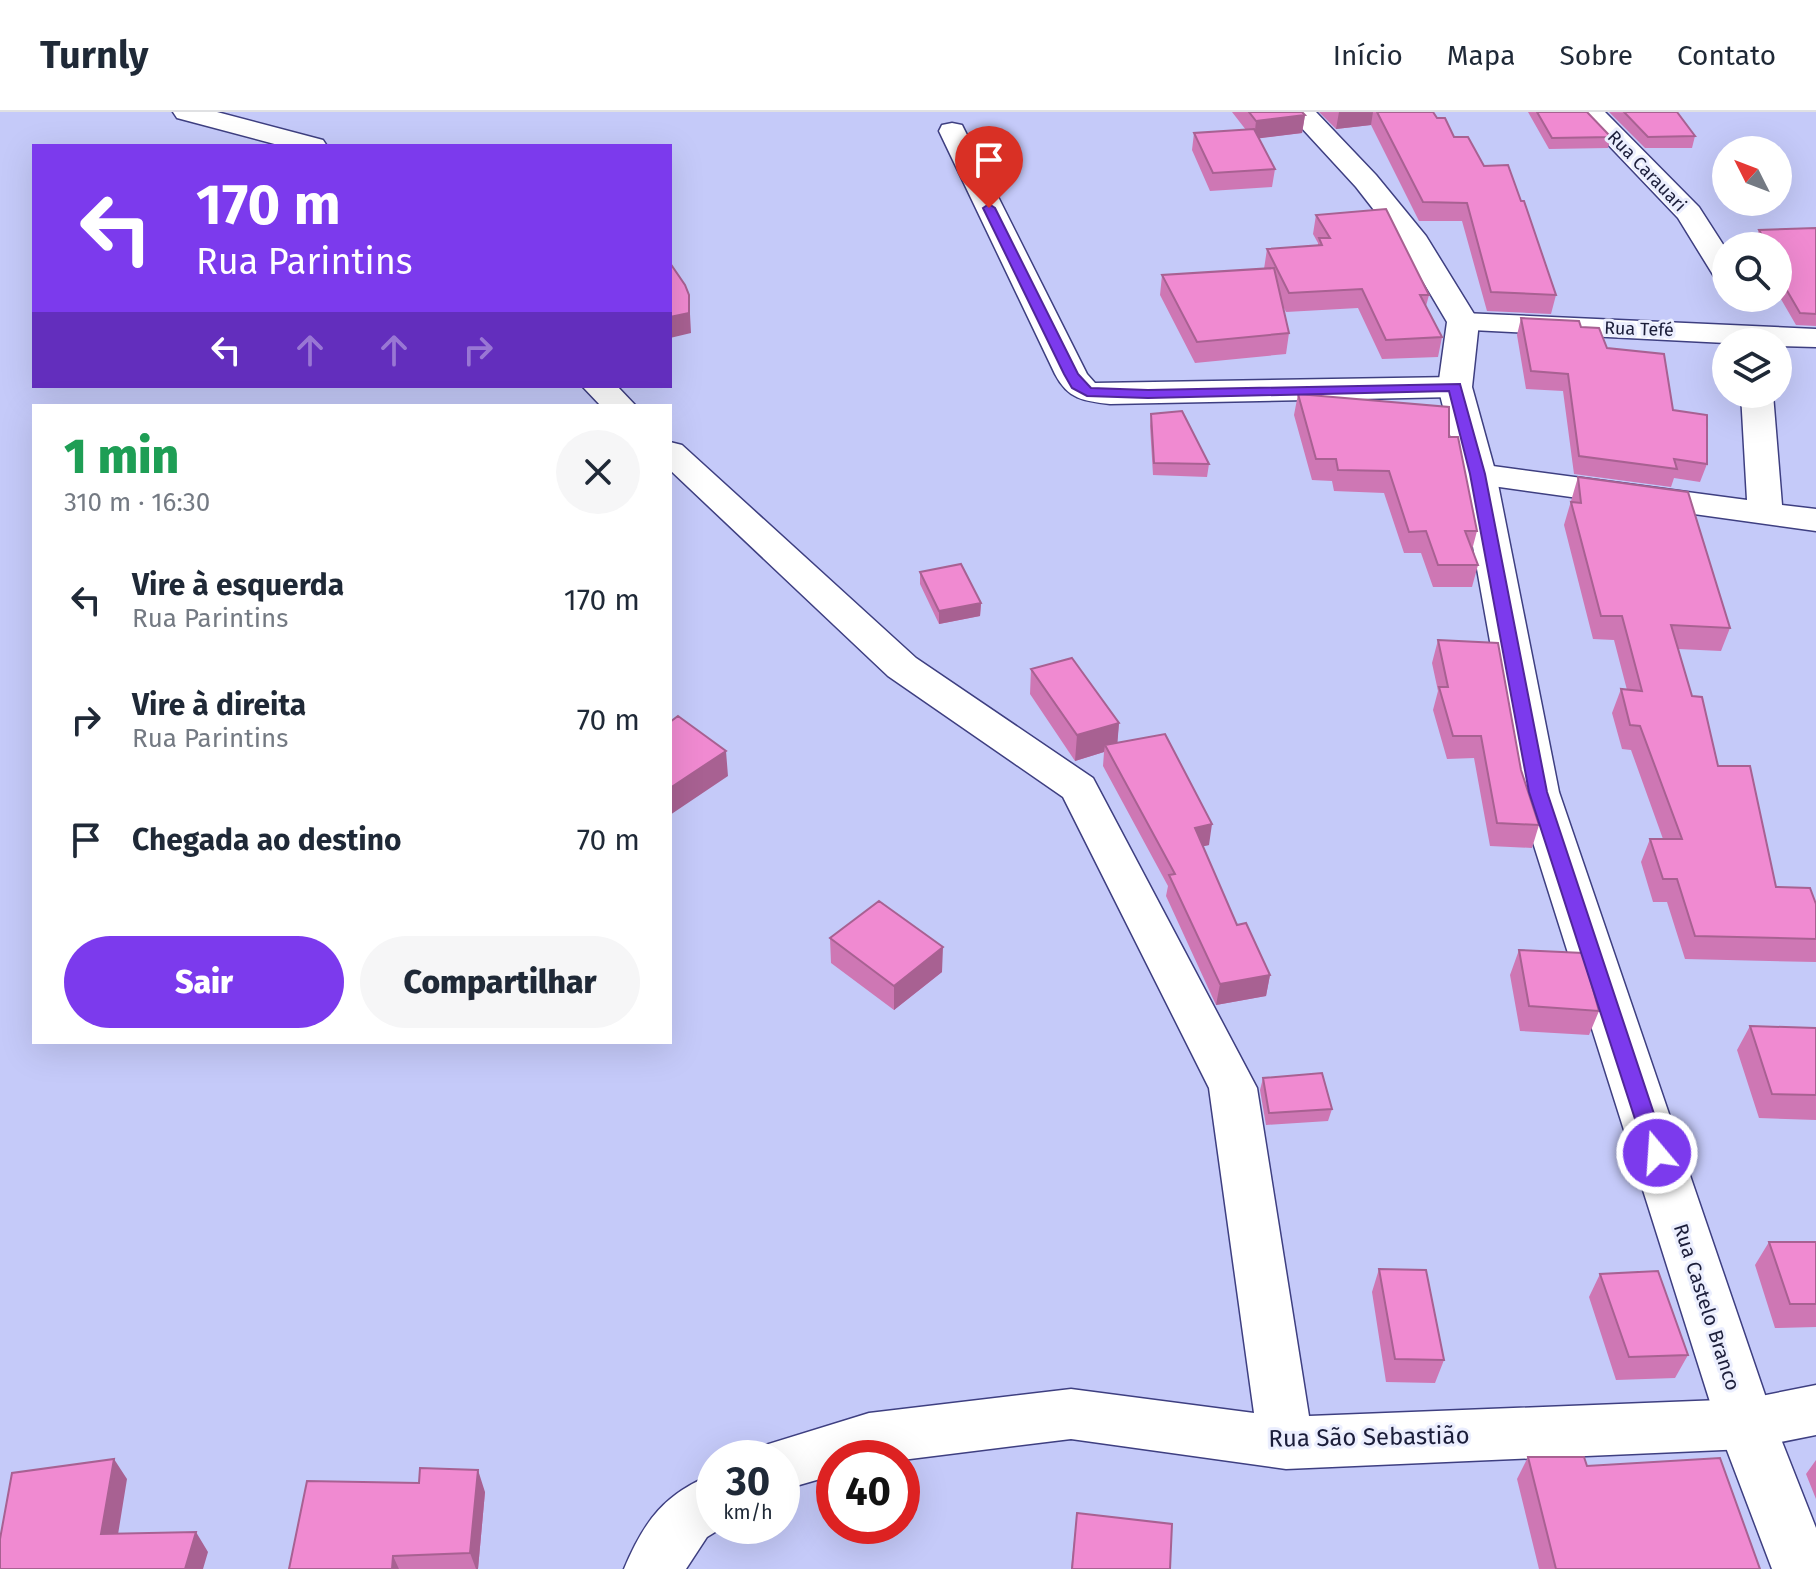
<!DOCTYPE html>
<html lang="pt">
<meta charset="utf-8">
<style>
:root{--surface:#fff;--page:#f6f6f7;--text:#1f2937;--muted:#747a83;--line:#e0e1e3;--accent:#7c3aed}
body{margin:0;font-family:"Fira Sans",sans-serif;background:var(--page);color:var(--text);height:100vh;display:flex;flex-direction:column;font-size:30px;white-space:nowrap}
*{box-sizing:border-box;margin:0}
p{font-size:26px;color:var(--muted)}
.icon{flex:none;width:44px;height:44px;fill:none;stroke:currentColor;stroke-width:2;stroke-linecap:round;stroke-linejoin:round}
.map{position:relative;flex:1;overflow:hidden}
.sheet{position:absolute;left:32px;top:292px;width:640px;height:640px;display:flex;flex-direction:column;background:var(--surface);border-radius:0px;box-shadow:0 8px 32px #0002}
.sheet>*{flex:none}
.hud{position:absolute;left:32px;top:32px;width:640px;height:244px;border-radius:0px;box-shadow:0 8px 32px #0002;background:#7c3aed;color:#fff;overflow:hidden}
.needle{width:52px;rotate:312deg}
.buttons{position:absolute;left:1712px;top:24px;display:grid;gap:16px}
.buttons a{display:grid;place-items:center;width:80px;height:80px;border-radius:50%;background:var(--surface);box-shadow:0 8px 32px #0002;font-size:40px}
.speed{position:absolute;left:696px;top:1328px;display:flex;gap:16px;font-size:40px;font-weight:700;text-align:center}
.speed>*{display:grid;place-content:center;width:104px;height:104px;border-radius:50%;background:var(--surface);box-shadow:0 8px 32px #0002;line-height:1}
.speed small{font-size:20px;font-weight:400}
.speed .limit{border:12px solid #d22;background:#fff;color:#111}
.pin{position:absolute;display:grid;place-items:center;width:68px;height:68px;color:#fff;margin:-82px -34px;border-radius:50% 50% 50% 0;rotate:-45deg;box-shadow:0 0 8px #0007}
.pin .icon{rotate:45deg}
.me{position:absolute;width:88px;margin:-44px;rotate:342deg;stroke-linejoin:round;filter:drop-shadow(0 0 6px #0008)}
.turn{display:flex;align-items:center;gap:28px;height:168px;padding:0 32px;font-size:36px}
.turn .icon{width:104px;height:104px;stroke-width:2.5}
.turn b{display:block;font-size:56px;line-height:68px}
.lanes{display:flex;align-items:center;height:76px;padding:0 32px;background:#0003;justify-content:center;gap:40px;direction:ltr}
.lanes .off{opacity:.35}
.round{display:grid;place-items:center;flex:none;width:84px;height:84px;border-radius:42px;background:var(--page)}
.headline{display:flex;align-items:center;justify-content:space-between;height:136px;padding:0 32px}
h1{font-size:48px;font-weight:800;line-height:60px;color:#1e9e55}
.action{display:flex;gap:16px;margin-top:auto;padding:16px 32px}
.action a{flex:1;height:92px;border-radius:48px;background:var(--accent);color:#fff;font-size:32px;font-weight:800;line-height:92px;text-align:center}
.action a+a{background:var(--page);color:var(--text)}
ul{padding:0;list-style:none}
li{display:flex;align-items:center;gap:24px;height:120px;padding:0 32px}
li div{flex:1}
li b{display:block;font-size:30px}
li em{font-style:normal}
header{display:flex;align-items:center;gap:48px;box-sizing:border-box;height:112px;padding:0 40px;background:var(--surface);border-bottom:2px solid var(--line)}
header strong{font-size:38px}
nav{display:flex;gap:44px;margin-inline-start:auto;font-size:28px}
.map>svg:first-child{display:block}
</style>
<header>
<strong>Turnly</strong>
<nav><a>Início</a><a>Mapa</a><a>Sobre</a><a>Contato</a></nav>
</header>
<div class="map">
<svg width="1816" height="1457" viewBox="0 0 1816 1457">
<rect width="100%" height="100%" fill="#c5caf9"/>
<g fill="none" stroke-linecap="round" stroke-linejoin="round">
<defs>
<path id="minor" d="M173,0H217L323,28L327,34H282L177,6Z
M1577,0H1605L1699,95L1726,137V169L1715,166L1678,106Z
M952,11L962,13L965,19L1087,262L1095,271L1455,265L1466,268L1471,275L1466,282L1455,285L1110,292C1083,289 1068,287 1055,262L939,19L942,13Z
M1463,201L1816,217V235L1778,234V230L1726,231L1452,217L1448,210L1452,203Z
M582,274H617L636,294H601Z
M1741,282H1773L1782,393L1816,397V419L1478,372L1466,369L1461,362L1466,355L1478,352L1747,388Z
M670,330L682,333L916,546L1093,666L1257,976L1309,1304L1746,1287L1816,1273V1323L1746,1337L1286,1357L1071,1327L902,1348V1346H834V1363L782,1378V1346H757L762,1334L869,1301L1071,1277L1254,1301L1209,976L1063,685L888,564L670,358Z
M714,1362V1414H725L707,1425L686,1457H624C644,1409 665,1381 714,1362Z"/>
<path id="tertiary" d="M1287,0H1316L1376,63L1426,124L1479,210L1472,275L1496,362L1559,680L1775,1312L1816,1416V1457H1772L1717,1312L1517,680L1460,362L1438,275L1447,210L1402,134L1356,75Z"/>
</defs>
<!-- minor casing -->
<use href="#minor" stroke="#3e3f81" stroke-width="3"/>
<!-- tertiary casing -->
<use href="#tertiary" stroke="#3e3f81" stroke-width="3"/>
<!-- minor -->
<use href="#minor" fill="#fff" fill-rule="evenodd"/>
<!-- tertiary -->
<use href="#tertiary" fill="#fff" fill-rule="evenodd"/>
</g>
<!-- wall -->
<path fill="#ce77b4" d="M1232,0H1302L1305,3L1302,21L1258,26L1275,57L1272,75L1210,79L1192,38L1194,21L1246,18Z
M1319,0H1433L1454,25L1556,183L1551,202L1487,199L1462,109H1419L1371,13L1336,17Z
M1528,0H1587L1611,25L1608,36L1549,37Z
M1609,0H1677L1695,24L1692,36H1645Z
M1316,103L1429,183L1426,194L1442,225L1438,245L1382,247L1358,196L1286,200L1283,194L1289,221L1286,242L1195,251L1160,183L1162,163L1264,157L1267,137L1318,133V131L1313,122Z
M1816,116V214L1796,213L1778,182L1780,175L1778,172V134H1757L1755,130L1759,118Z
M1521,206L1581,215L1607,236L1673,298L1707,352L1700,370L1674,366L1671,375L1574,362L1563,279L1526,277L1517,223Z
M1298,282L1449,325L1477,419L1472,438L1478,453L1472,475H1433L1421,441H1404L1384,381L1334,379L1332,369L1312,368L1294,303Z
M1151,302L1209,352L1207,365L1153,363L1150,314Z
M1578,365L1730,516L1721,539L1678,537L1692,584L1718,654L1776,775L1816,792V850L1685,847L1667,790H1653L1641,750L1650,727H1663L1631,638L1622,637L1612,601L1621,577L1627,578L1614,528L1593,527L1564,413Z
M920,460L981,491L980,504L939,512L920,472Z
M1438,528L1521,658L1539,713L1532,736L1490,734L1474,646L1447,647L1433,598L1438,579L1432,551Z
M1031,557L1119,611L1117,631L1209,733L1203,734L1237,813L1270,863L1266,884L1216,893L1166,784L1168,774L1103,654L1104,640L1075,649L1030,582Z
M830,826L942,860L894,898L831,851Z
M1519,838L1599,899L1589,923L1520,919L1510,863Z
M1750,914L1816,916V1008L1759,1006L1737,938Z
M1263,966L1332,997L1328,1009L1266,1013L1260,978Z
M1769,1130H1816V1215L1775,1216L1755,1153Z
M1379,1157L1444,1248L1435,1271L1386,1270L1372,1180Z
M1600,1162L1688,1243L1675,1266L1616,1268L1589,1185Z
M1528,1345L1587,1354L1760,1457H1539L1517,1367Z
M1816,1348V1387L1806,1362Z
M419,1371L485,1380L478,1457H289Z
M1077,1401L1170,1457H1071Z"/>
<!-- shaded-wall -->
<path fill="#a86192" d="M1339,0H1373L1371,13L1336,17Z
M1305,3L1302,21L1254,27L1256,9Z
M689,183L691,221L670,226V205Z
M981,491L980,504L939,512V499Z
M1119,611L1117,636L1105,633L1104,640L1075,649L1077,623Z
M726,639L728,664L670,703V676Z
M1212,712L1209,733L1192,737L1195,716Z
M943,835L942,860L894,898V874Z
M1270,863L1266,884L1216,893L1220,872Z
M114,1347L127,1367L115,1441L101,1422Z
M478,1358L485,1380L478,1457H476L470,1441Z
M196,1420L208,1440L203,1457H185Z
M393,1444L399,1457H392Z"/>
<!-- building -->
<path fill="#f08ad1" stroke="#a86192" stroke-width="2" d="M1249,0H1302L1305,3L1256,9Z
M1377,0H1433L1437,6H1445L1454,25H1468L1484,54L1508,53L1521,89H1524L1556,183L1491,180L1467,91L1423,90Z
M1537,0H1587L1611,25L1552,26Z
M1624,0H1677L1695,24L1648,25Z
M1254,17L1275,57L1213,61L1194,21Z
M1386,97L1429,183H1420L1442,225L1386,228L1362,177L1289,181L1267,137L1322,133L1319,126H1330L1316,103Z
M1816,116V202L1800,201L1782,170H1788L1778,152V134H1768L1759,118Z
M670,151L685,173L689,183V201L670,205Z
M1274,156L1289,221L1197,230L1162,163Z
M1521,206L1579,209L1581,215L1599,216L1607,236L1664,242L1673,298L1707,303V352L1674,347L1677,357L1579,344L1568,262L1531,259Z
M1298,282L1449,295V325H1458L1477,419H1465L1478,453H1438L1426,419L1409,420L1389,359L1338,358L1336,347H1316Z
M1182,299L1209,352L1154,351L1151,302Z
M1578,365L1688,380L1730,516L1671,513L1692,584L1702,585L1718,654H1750L1776,775L1810,776L1816,792V827L1695,824L1677,767H1663L1650,727H1682L1640,614L1630,613L1621,577L1642,579L1622,504H1601L1571,390L1581,391Z
M961,452L981,491L939,499L920,460Z
M1438,528L1498,531L1521,658L1539,713L1497,711L1481,624H1453L1439,575H1448Z
M1072,546L1119,611L1077,623L1031,557Z
M678,604L726,639L670,676V610Z
M1165,622L1212,712L1195,716L1237,813L1246,811L1270,863L1220,872L1169,763L1175,762L1105,633Z
M879,789L943,835L894,874L830,826Z
M1519,838L1583,841L1599,899L1529,894Z
M1750,914L1816,916V983L1772,982Z
M1322,961L1332,997L1269,1001L1263,966Z
M1769,1130H1816V1192H1790Z
M1379,1157L1426,1158L1444,1248L1395,1247Z
M1658,1159L1688,1243L1629,1245L1600,1162Z
M1528,1345H1584L1587,1354L1720,1346L1760,1457H1556Z
M114,1347L101,1422L196,1420L185,1457H0V1427L12,1361Z
M420,1356L478,1358L470,1441L393,1444L392,1457H289L307,1369L419,1371Z
M1077,1401L1172,1412L1170,1457H1072Z"/>
<!-- route -->
<path fill="#7c3aed" stroke="#51269a" stroke-width="2" d="M989,92L995,96L1078,262L1091,276L1148,278L1460,272L1485,362L1547,680L1667,1041L1664,1048L1657,1050L1649,1048L1646,1041L1529,680L1470,362L1449,279L1148,286L1087,284L1072,276L1064,262L983,96Z"/>
<g text-anchor="middle" dominant-baseline="central" stroke-width="6" stroke-linejoin="round" paint-order="stroke">
<!-- far-street labels -->
<g font-size="18" fill="#1b1d39" stroke="#ebeefe">
<text transform="translate(1647 59) rotate(46)">Rua Carauari</text>
<text transform="translate(1639 217) rotate(2)">Rua Tefé</text>
</g>
<!-- street labels -->
<g font-size="20" fill="#1b1d39" stroke="#ebeefe">
<text transform="translate(1707 1195) rotate(72)">Rua Castelo Branco</text>
</g>
<!-- near-street labels -->
<g font-size="24" fill="#1b1d39" stroke="#ebeefe">
<text transform="translate(1369 1325) rotate(-1)">Rua São Sebastião</text>
</g>
</g>
</svg>
<div class="buttons">
<a><svg class="needle" viewBox="-14 -14 28 28"><path d="M0-13l5 13h-10z" fill="#e53935"/><path d="M0 13l5-13h-10z" fill="#747a83"/></svg></a>
<a><svg class="icon" aria-label="search" viewBox="0 0 24 24"><circle cx="10" cy="10" r="6"/><path d="M15 15l6 6"/></svg></a>
<a><svg class="icon" aria-label="layers" viewBox="0 0 24 24"><path d="M12 4l9 5-9 5-9-5zM3 14l9 5 9-5"/></svg></a>
</div>
<div class="speed"><div>30<small>km/h</small></div><div class="limit">40</div></div>
<div class="pin" style="left:989px;top:96px;background:#d93025"><svg class="icon" aria-label="arrive" viewBox="0 0 24 24"><path d="M6 21V4h12l-3 4 3 4H6"/></svg></div>
<svg class="me" style="left:1657px;top:1041px" viewBox="-20 -20 40 40"><circle r="17" fill="#7c3aed" stroke="#fff" stroke-width="3"/><path d="M0-11L8 9 0 5-8 9z" fill="#fff"/></svg>
<div class="hud">
<div class="turn"><svg class="icon" aria-label="left" viewBox="0 0 24 24"><path d="M17 20v-9H6M10 6l-5 5 5 5"/></svg><div><b>170 m</b>Rua Parintins</div></div>
<div class="lanes"><svg class="icon" aria-label="left" viewBox="0 0 24 24"><path d="M17 20v-9H6M10 6l-5 5 5 5"/></svg><svg class="icon off" aria-label="ahead" viewBox="0 0 24 24"><path d="M12 20V5M6 11l6-6 6 6"/></svg><svg class="icon off" aria-label="ahead" viewBox="0 0 24 24"><path d="M12 20V5M6 11l6-6 6 6"/></svg><svg class="icon off" aria-label="right" viewBox="0 0 24 24"><path d="M7 20v-9h11M14 6l5 5-5 5"/></svg></div>
</div>
<section class="sheet">
<div class="headline"><div><h1>1 min</h1><p>310 m · 16:30</p></div><a class="round"><svg class="icon" aria-label="close" viewBox="0 0 24 24"><path d="M6 6l12 12M18 6L6 18"/></svg></a></div>
<ul>
<li><svg class="icon" aria-label="left" viewBox="0 0 24 24"><path d="M17 20v-9H6M10 6l-5 5 5 5"/></svg><div><b>Vire à esquerda</b><p>Rua Parintins</p></div><em>170 m</em></li>
<li><svg class="icon" aria-label="right" viewBox="0 0 24 24"><path d="M7 20v-9h11M14 6l5 5-5 5"/></svg><div><b>Vire à direita</b><p>Rua Parintins</p></div><em>70 m</em></li>
<li><svg class="icon" aria-label="arrive" viewBox="0 0 24 24"><path d="M6 21V4h12l-3 4 3 4H6"/></svg><div><b>Chegada ao destino</b></div><em>70 m</em></li>
</ul>
<div class="action"><a>Sair</a><a>Compartilhar</a></div>
</section>
</div>
